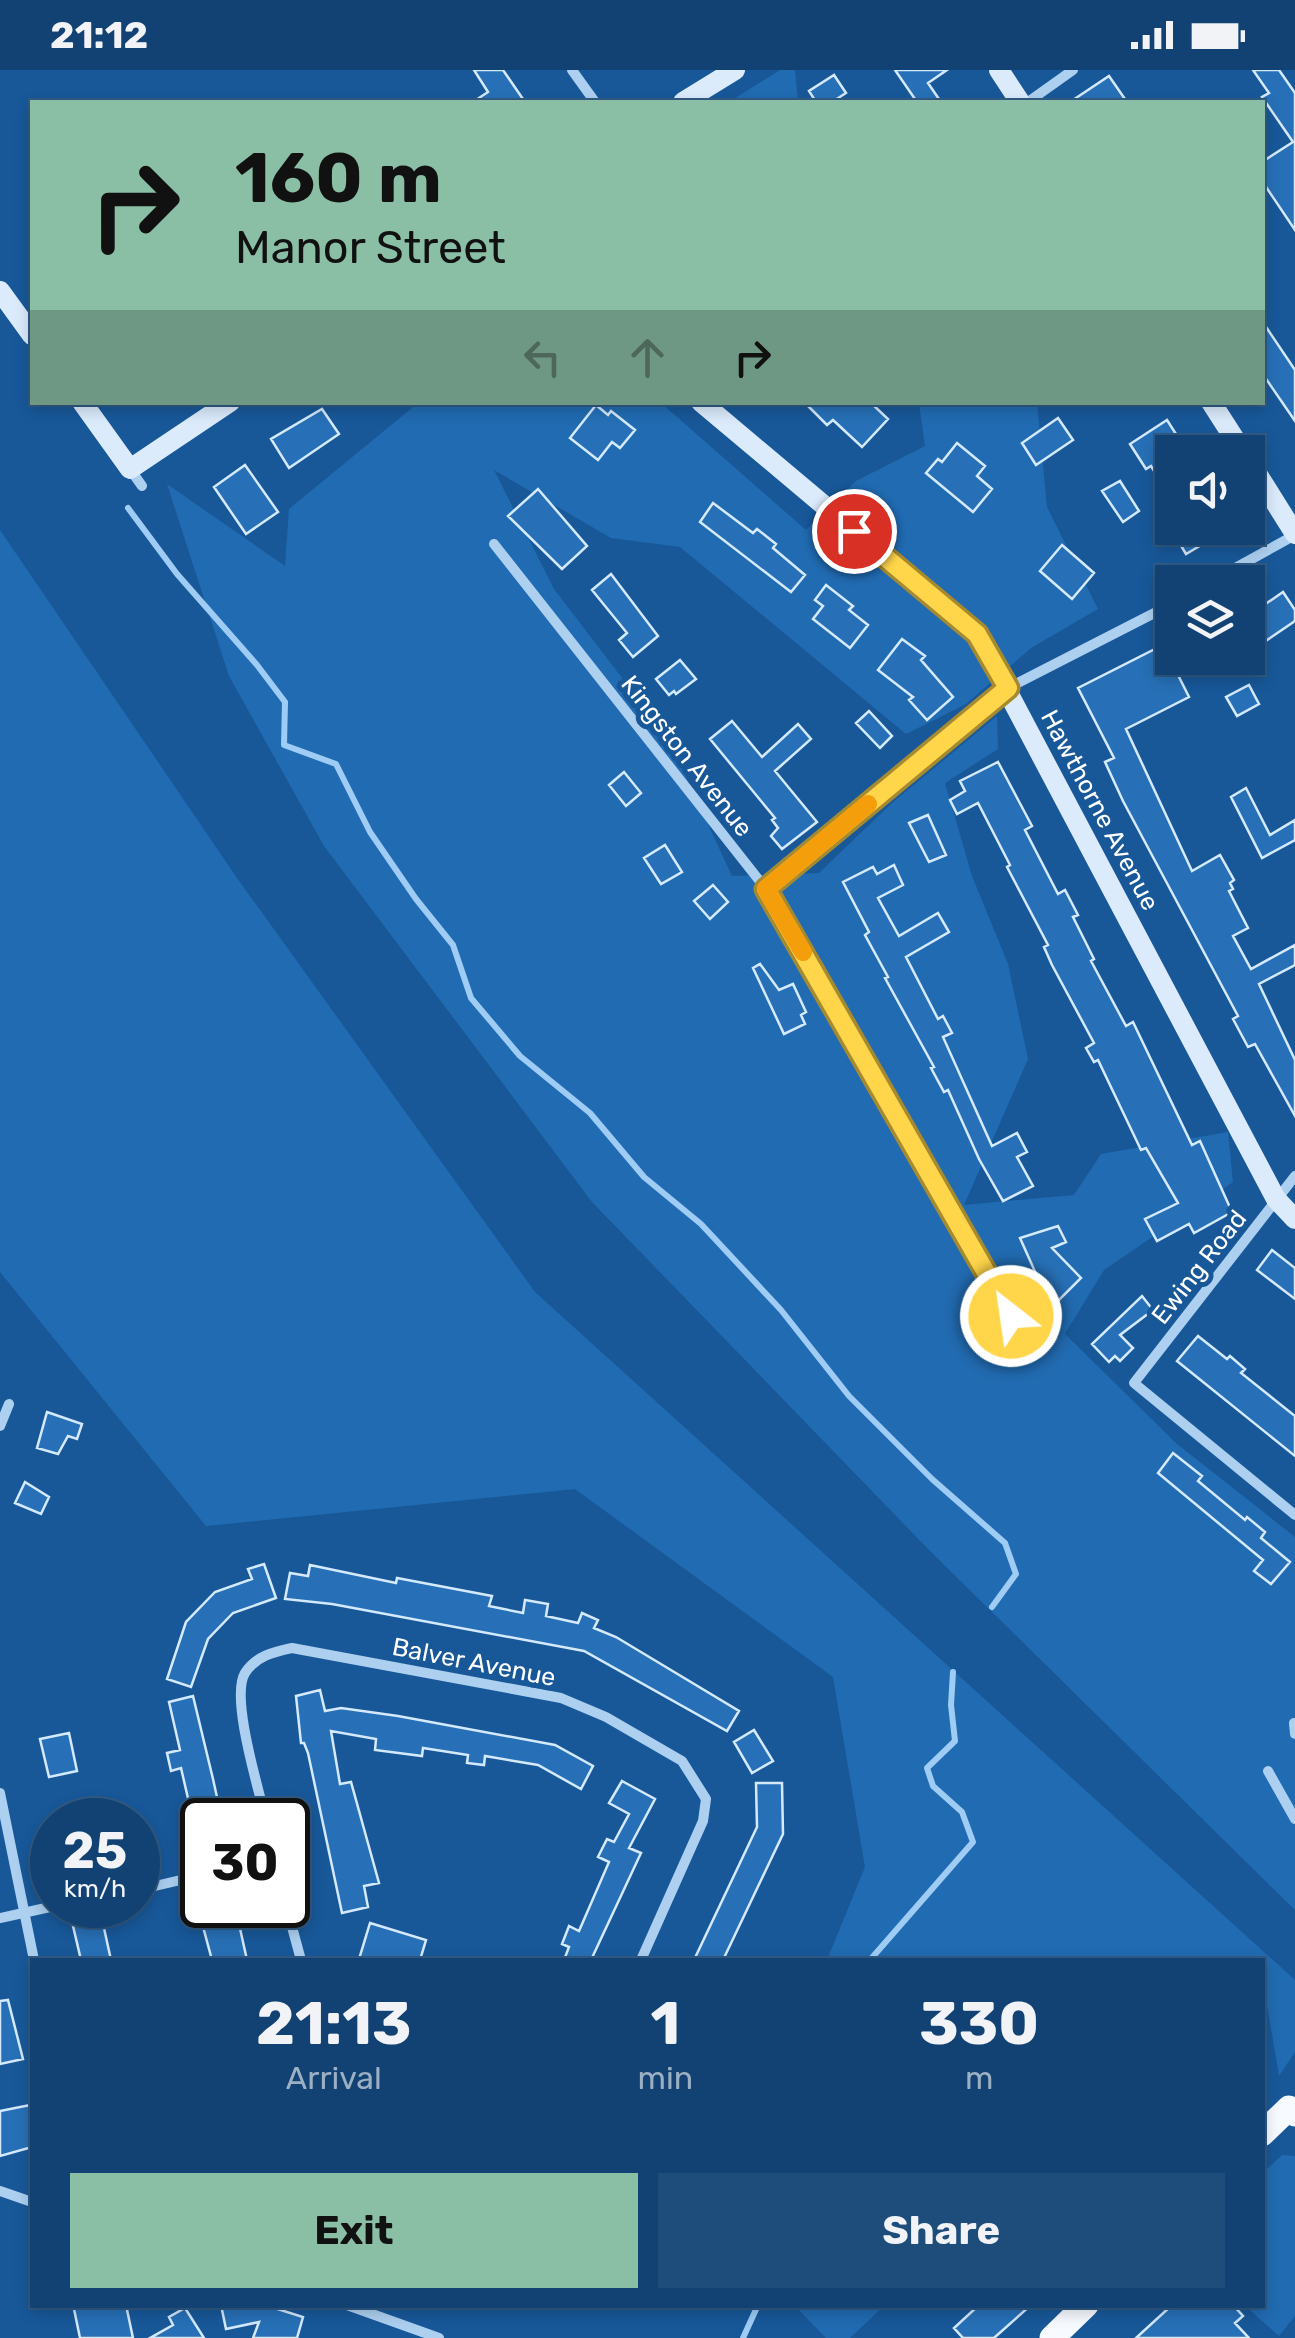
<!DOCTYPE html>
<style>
:root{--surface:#124273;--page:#1f4d7b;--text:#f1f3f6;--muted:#9cb0c4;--line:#315b85;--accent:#8abfa5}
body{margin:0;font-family:Rubik,sans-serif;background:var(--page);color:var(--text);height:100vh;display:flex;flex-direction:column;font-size:38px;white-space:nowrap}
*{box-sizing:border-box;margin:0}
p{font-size:32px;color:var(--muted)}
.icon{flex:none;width:55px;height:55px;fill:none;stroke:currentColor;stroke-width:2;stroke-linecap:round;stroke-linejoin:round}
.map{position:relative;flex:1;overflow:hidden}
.side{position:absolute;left:30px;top:1888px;width:1235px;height:350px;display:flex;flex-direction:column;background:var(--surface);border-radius:0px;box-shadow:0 5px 15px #0003,0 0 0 2px var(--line)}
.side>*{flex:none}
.hud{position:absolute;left:30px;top:30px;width:1235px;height:305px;border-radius:0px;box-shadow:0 5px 15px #0003,0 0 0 2px var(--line);background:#8abfa5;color:#111;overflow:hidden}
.fabs{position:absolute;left:1155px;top:365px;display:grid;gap:20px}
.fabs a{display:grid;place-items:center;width:110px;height:110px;border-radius:0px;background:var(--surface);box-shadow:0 5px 15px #0003,0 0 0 2px var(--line);font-size:50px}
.speed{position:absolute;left:30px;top:1728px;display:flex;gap:20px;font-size:50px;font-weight:700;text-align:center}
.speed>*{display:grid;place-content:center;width:130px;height:130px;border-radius:50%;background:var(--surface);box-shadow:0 5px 15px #0003,0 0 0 2px var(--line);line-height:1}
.speed small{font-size:25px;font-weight:400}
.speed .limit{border:5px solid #111;border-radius:15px;background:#fff;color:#111}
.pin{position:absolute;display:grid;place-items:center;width:85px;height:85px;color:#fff;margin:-42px;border:5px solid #fff;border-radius:50%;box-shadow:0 2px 10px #0007}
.me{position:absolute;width:110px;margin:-55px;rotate:330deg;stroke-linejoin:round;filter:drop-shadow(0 0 8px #0008)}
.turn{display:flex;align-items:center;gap:35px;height:210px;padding:0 40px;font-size:45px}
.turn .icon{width:130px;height:130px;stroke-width:2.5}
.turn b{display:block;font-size:70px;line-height:85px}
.lanes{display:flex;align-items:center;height:95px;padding:0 40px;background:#0003;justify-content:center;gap:50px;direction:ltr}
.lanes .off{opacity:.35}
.eta{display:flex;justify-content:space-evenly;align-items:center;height:170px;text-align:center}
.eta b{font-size:60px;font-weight:700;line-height:70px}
.cta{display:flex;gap:20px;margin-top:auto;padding:20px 40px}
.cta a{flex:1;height:115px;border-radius:0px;background:var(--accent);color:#111;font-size:40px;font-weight:700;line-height:115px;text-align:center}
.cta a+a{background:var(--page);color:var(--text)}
.status{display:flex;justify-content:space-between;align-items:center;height:70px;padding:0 50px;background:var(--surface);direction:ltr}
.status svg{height:28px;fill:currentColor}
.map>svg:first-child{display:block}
</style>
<div class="status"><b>21:12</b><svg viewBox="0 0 49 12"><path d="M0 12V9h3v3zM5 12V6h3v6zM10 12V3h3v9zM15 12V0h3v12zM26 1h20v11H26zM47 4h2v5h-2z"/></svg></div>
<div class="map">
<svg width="1295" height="2268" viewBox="0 0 1295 2268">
<rect width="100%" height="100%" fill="#185899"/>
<!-- green -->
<path fill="#216bb2" d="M780,0H795L798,31L729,32Z
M418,333H661L806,460L856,411L925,376L919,333H1037L1047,437L1098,539L1031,578L966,634L906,664L680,477L611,468L494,400L554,519L668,668L732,806L819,803L893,732L997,646L998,679L945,713L972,806L1008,894L1028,989L964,1135L1074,1125L1101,1084L1228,1062L1233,1112L1104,1200L1065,1264L1177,1374L1295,1467V1840L931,1482L592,1132L324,776L229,606L167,414L285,496L289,439Z
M0,460L237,808L535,1222L1295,1910V1982L1279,2006L1267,1935L1263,1934L1262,1890H827L865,1797L833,1607L575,1419L206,1456L0,1202Z
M1282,2085L1295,2086V2246L1279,2266L1244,2235H1262L1263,2103Z
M794,2235H885L850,2268H826Z"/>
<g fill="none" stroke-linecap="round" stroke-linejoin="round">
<!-- stream -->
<path stroke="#9fccf4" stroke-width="6" d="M128,438L177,504L257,595L285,632L284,675L336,694L370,762L416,829L453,875L471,928L520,986L590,1043L644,1107L701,1154L781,1240L849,1326L932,1409L1005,1473L1016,1504L992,1537
M870,1890L973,1772L962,1742L933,1716L927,1698L955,1671L951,1635L953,1602
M743,2268L758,2235"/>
</g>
<!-- building -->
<path fill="#2770b7" stroke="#d4e9fc" stroke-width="2.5" d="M474,0H503L525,32H473L488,22Z
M895,0H947L928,13L941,32H917Z
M1253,0H1279L1295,23V160L1262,111V92L1293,72L1262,27L1269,23Z
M834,5L846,23L832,32H816L809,21Z
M1109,6L1127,32H1070Z
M1262,251L1295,300V351L1262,303Z
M804,332H870L888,349L862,377L833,350L827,355Z
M596,335L608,345L611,341L635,360L620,378L612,372L598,390L570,368Z
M322,339L339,364L289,398L271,369Z
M1058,348L1073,370L1036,395L1022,373Z
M1167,350L1183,375L1172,382V430L1151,396L1146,399L1130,374Z
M957,373L985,396L977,406L992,419L973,442L926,403L938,389L942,392Z
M245,395L278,442L246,464L214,417Z
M1120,411L1139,441L1123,452L1102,421Z
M538,419L587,476L562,499L508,446Z
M713,433L753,463L757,459L776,474L773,478L805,505L791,522L700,452Z
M1185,458H1230L1186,484L1174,464Z
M1062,475L1094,503L1072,529L1040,501Z
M611,504L658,566L633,587L619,570L627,563L592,520Z
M826,515L853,536L849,540L868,555L850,578L813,549L823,536L815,530Z
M1283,522L1295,540V551L1248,583V546Z
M902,569L925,586L921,590L953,627L927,650L909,630L913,627L878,600Z
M1163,575L1189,627L1126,659L1192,801L1220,785L1234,810L1230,813L1233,819L1229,821L1248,858L1233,866L1251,899L1295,875V895L1259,914L1295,990V1046L1255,974L1248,977L1233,949L1238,946L1123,731L1105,692L1114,688L1078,618Z
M680,590L696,609L676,624L674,621L669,625L656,609Z
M1249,615L1259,634L1237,646L1226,627Z
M869,641L892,666L880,678L856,653Z
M732,651L762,687L798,654L811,669L775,701L817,752L782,779L771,766L778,758L772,750L775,748L710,669Z
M998,692L1032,756L1025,760L1058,824L1065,820L1078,845L1073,847L1094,889L1091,891L1126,956L1133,952L1192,1075L1200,1071L1232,1142L1194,1163L1189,1154L1157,1171L1145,1149L1178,1133L1146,1078L1141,1080L1098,990L1094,992L1086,978L1094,973L1052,895L1044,877L1048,875L1007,797L1010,795L978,733L957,744L950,730L965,721L960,711Z
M624,702L641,723L626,736L609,715Z
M1246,718L1270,765L1295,750V770L1262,788L1231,727Z
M928,745L946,785L929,792L909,753Z
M665,775L682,802L661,814L644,788Z
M894,795L903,815L878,828L899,866L938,843L949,862L906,887L938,949L943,946L952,963L943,967L992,1076L1017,1063L1027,1082L1017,1087L1033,1116L1003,1131L979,1089L948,1020L944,1022L931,998L934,997L885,908L888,907L865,865L869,862L843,812L873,797L877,804Z
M713,815L728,832L710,849L694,831Z
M760,894L779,920L793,914L806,942L801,945L805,954L784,964L753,898Z
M1058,1156L1066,1172L1052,1178L1081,1208L1057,1232L1041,1215L1020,1168Z
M1272,1180L1295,1198V1229L1257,1200Z
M1142,1226L1153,1240L1120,1265L1133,1278L1120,1291L1115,1286L1109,1292L1092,1274Z
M1198,1266L1227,1289L1230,1286L1245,1299L1241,1303L1295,1346V1386L1177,1291Z
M47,1342L82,1354L77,1369L68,1366L58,1384L37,1378Z
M1173,1383L1202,1406L1198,1411L1245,1450L1247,1447L1265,1462L1261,1468L1290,1492L1271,1514L1254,1501L1263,1490L1158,1403Z
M25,1412L49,1427L41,1444L15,1433Z
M264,1494L276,1528L233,1543L208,1569L191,1617L167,1609L186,1552L215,1522L252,1509L248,1499Z
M310,1495L396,1513L397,1508L492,1526L489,1536L523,1543L525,1530L548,1534L546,1546L578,1553L582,1543L598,1550L594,1558L616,1567L739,1641L727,1661L584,1581L332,1534L285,1529L290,1503L308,1506Z
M320,1620L325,1641L341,1638L398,1646L555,1675L593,1696L581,1719L538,1695L485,1686L484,1695L467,1693L468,1685L423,1678L422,1686L375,1680L376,1669L331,1661L340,1714L351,1712L379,1813L364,1816L368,1837L342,1843L308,1683L304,1673H301L296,1626Z
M193,1626L213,1709L222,1750H193L181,1698L171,1701L167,1683L180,1680L169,1632Z
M754,1660L773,1691L752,1703L734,1672Z
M69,1663L77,1701L49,1707L40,1669Z
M622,1711L655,1729L629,1778L641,1783L591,1890H564L569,1877L562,1874L569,1856L579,1861L609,1792L598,1787L607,1769L614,1772L629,1744L609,1733Z
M756,1713H782L783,1764L723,1890H694L757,1757Z
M237,1845L247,1890H212L202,1853Z
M102,1849L111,1890H81L73,1856Z
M370,1853L426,1870L420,1890H374L360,1886Z
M8,1930L23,1989L0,1994V1931Z
M30,2035L32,2077L0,2086V2041Z
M96,2235H126L133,2268H80L74,2239Z
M221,2235H265L303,2247L297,2268H253L259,2252L226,2259Z
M979,2235H1031L994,2268H963L954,2258Z
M1172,2235H1233L1243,2246L1235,2253L1249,2268H1136Z
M185,2238L204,2268H150L173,2255L169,2247Z"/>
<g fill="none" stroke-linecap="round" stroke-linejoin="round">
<!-- street -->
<path stroke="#add0f1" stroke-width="10" d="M572,0L595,32
M1028,32L1073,0
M130,399L142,416
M494,474L766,819L1011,1246
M1210,512L1295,465
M766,819L1008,618L1172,534
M1295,1106L1134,1313L1295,1445
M0,1356L9,1334
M1294,1653L1295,1664
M1268,1701L1295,1749
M0,1723L34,1890
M266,1750C259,1720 230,1627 245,1603C256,1586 273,1582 292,1578L561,1628L606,1647L682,1691L706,1729L703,1751L641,1890
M138,1820L202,1805
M286,1835L301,1890
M0,1848L59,1835
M0,2121L32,2132
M347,2235L439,2268"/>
<!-- secondary -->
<path stroke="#dbebfc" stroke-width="20" d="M999,0L1020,32
M683,32L735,0
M0,221L32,265
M82,332L130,399L230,332
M701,332L977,564L1276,1129L1295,1149
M1211,332L1243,382
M1248,389L1295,464"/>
<!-- primary -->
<path stroke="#f7fbff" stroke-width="25" d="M1262,2064L1289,2038L1295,2044
M1052,2268L1086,2235"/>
</g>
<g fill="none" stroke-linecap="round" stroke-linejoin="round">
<defs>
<path id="route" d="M854,461L977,564L1008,618L766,819L1011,1246"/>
</defs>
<!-- route casing -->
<use href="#route" stroke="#a68a30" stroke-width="25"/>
<!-- route -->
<use href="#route" stroke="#ffd54a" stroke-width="18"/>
<!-- slow -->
<path stroke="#f59e0b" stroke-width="18" d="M803,882L766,819L868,734"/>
</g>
<g text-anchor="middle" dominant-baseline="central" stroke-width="10" stroke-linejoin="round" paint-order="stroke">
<!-- street labels -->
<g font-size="25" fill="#fff" stroke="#185899">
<text transform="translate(687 686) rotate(52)">Kingston Avenue</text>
<text transform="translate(1100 740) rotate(62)">Hawthorne Avenue</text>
<text transform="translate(1199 1197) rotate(-52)">Ewing Road</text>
<text transform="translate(474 1592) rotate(11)">Balver Avenue</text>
</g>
</g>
</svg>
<div class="fabs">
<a><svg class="icon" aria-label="sound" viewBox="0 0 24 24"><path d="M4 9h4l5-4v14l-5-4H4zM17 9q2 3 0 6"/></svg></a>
<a><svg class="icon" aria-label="layers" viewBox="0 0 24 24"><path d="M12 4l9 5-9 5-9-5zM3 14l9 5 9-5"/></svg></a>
</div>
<div class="speed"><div>25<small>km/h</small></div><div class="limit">30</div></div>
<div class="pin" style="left:854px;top:461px;background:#d93025"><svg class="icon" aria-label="arrive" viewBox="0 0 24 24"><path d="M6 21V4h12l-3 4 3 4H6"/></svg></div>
<svg class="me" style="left:1011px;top:1246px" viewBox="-20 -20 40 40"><circle r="17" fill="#ffd54a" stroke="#fff" stroke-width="3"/><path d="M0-11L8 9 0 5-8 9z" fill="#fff"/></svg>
<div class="hud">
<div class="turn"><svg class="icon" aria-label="right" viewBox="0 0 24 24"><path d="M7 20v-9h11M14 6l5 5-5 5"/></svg><div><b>160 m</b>Manor Street</div></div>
<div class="lanes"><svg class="icon off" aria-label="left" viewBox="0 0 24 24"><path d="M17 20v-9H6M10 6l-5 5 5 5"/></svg><svg class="icon off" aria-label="ahead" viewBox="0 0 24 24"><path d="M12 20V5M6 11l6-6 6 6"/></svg><svg class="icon" aria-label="right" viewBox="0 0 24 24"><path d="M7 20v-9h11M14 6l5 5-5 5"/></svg></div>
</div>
<section class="side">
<div class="eta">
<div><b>21:13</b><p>Arrival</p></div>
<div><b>1</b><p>min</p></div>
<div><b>330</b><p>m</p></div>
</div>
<div class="cta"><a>Exit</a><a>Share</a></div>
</section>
</div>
